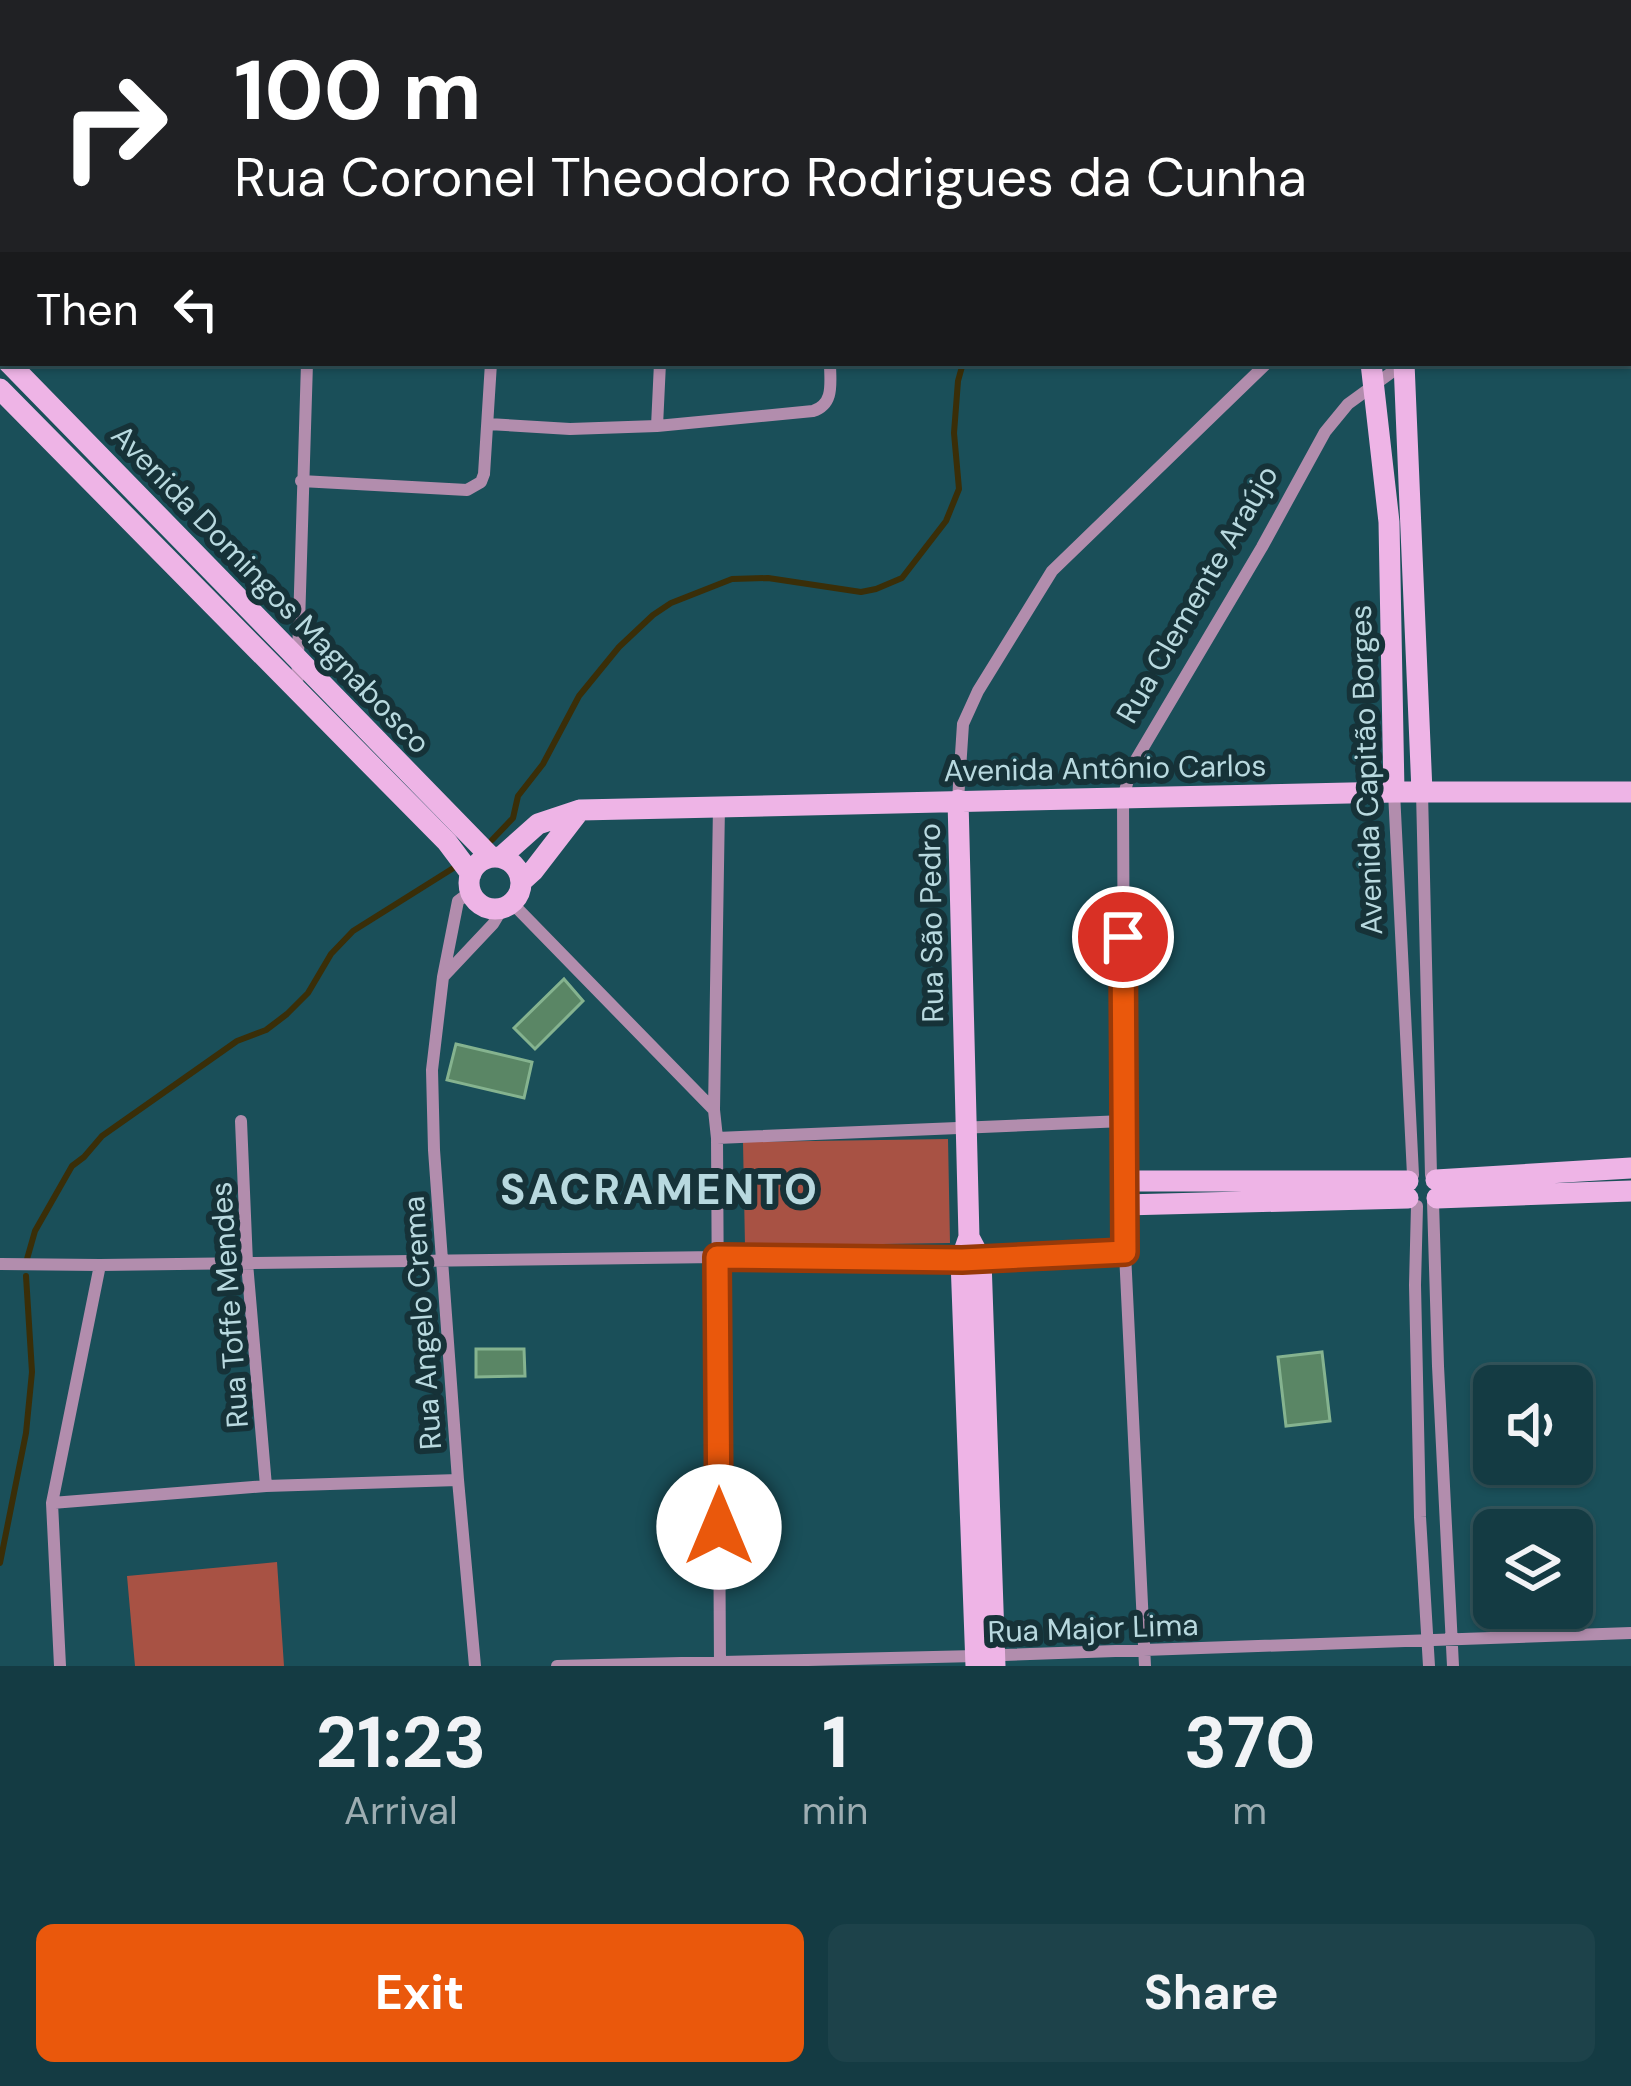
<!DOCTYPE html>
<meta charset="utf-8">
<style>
:root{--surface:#143b43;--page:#1d424a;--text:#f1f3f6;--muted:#9dadb2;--line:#33555c;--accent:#ea580c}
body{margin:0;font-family:"DM Sans",sans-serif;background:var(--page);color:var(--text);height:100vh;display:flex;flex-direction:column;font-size:45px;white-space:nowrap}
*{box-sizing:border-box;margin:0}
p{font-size:39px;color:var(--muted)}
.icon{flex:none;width:66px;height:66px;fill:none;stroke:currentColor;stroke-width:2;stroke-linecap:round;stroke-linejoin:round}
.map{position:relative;height:1666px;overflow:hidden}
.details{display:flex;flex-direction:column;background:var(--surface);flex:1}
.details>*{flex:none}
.top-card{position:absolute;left:0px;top:0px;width:1632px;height:366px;box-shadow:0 3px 9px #0004,0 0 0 3px var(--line);background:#202124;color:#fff;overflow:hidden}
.buttons{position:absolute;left:1473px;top:1365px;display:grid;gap:24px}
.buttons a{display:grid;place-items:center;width:120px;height:120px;border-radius:18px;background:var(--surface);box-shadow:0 3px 9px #0004,0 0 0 3px var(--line);font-size:60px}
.pin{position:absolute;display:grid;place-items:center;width:102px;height:102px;color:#fff;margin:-51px;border:6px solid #fff;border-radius:50%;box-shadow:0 3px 12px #0007}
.me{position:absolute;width:132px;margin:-66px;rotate:0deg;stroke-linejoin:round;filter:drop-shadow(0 0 9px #0008)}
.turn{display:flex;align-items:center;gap:42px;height:252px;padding:0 36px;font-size:54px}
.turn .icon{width:156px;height:156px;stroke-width:2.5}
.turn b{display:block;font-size:84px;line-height:102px}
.then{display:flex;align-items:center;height:114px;padding:0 36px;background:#0003;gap:24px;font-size:45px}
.eta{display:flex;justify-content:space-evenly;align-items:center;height:204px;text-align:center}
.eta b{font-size:72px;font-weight:700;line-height:84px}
.button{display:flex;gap:24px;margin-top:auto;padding:24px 36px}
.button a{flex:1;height:138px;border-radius:18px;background:var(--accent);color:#fff;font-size:48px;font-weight:700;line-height:138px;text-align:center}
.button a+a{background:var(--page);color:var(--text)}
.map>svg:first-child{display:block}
</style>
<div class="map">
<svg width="1631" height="1666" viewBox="0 0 1631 1666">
<rect width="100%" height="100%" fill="#1a4f59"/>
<!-- green -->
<path fill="#a85244" d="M948,1139L950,1243L745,1246L743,1142Z
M277,1562L284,1666H135L127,1576Z"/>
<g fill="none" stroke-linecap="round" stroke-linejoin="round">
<!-- stream -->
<path stroke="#3a2e08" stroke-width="6" d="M556,0L560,3
M678,3L691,0
M994,3V0
M492,840L513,818L518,796L543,764L579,696L619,647L653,615L671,603L732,579L768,578L861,592L876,589L902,578L946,521L959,489L954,433L958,381L963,363
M27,1259L35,1231L72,1166L84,1157L102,1136L237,1041L266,1030L287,1014L308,993L331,954L353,931L455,867
M0,1563L26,1433L32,1372L26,1276"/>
</g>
<!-- building -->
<path fill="#5a8665" stroke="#85b38f" stroke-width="3" d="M564,979L583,1001L535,1049L514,1028Z
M456,1044L532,1062L524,1098L447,1080Z
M476,1349H524L525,1376L476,1377Z
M1322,1352L1330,1421L1286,1426L1278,1357Z"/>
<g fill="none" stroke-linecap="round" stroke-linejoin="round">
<!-- street -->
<path stroke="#b28dad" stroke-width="12" d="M6,3V0
M321,3V0
M1540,3V0
M1629,106H1631
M0,128L3,65
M0,205L3,206
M1629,318L1631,321
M488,424L570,429L657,426L813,411C835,404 830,382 830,363
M657,426L660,363
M301,481L467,490L481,482L484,474L491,363
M297,689L307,363
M1394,792L1413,1175
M1422,792L1431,1175
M958,800L963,724L978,691L1052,571L1267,363
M719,806L714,1110L717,1138L720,1666
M470,892L458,901L443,977L432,1070L434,1150L458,1480L475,1666
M512,903L714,1110
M444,976L493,924L502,909
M241,1121L247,1263L266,1486
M717,1138L1124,1121
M1433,1202L1438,1366L1453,1666
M1417,1206L1415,1285L1420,1517L1429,1666
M0,1264L100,1265L717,1257L961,1260L1125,1253
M52,1503L266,1486L458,1480
M60,1666L52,1503L100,1265
M557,1666L976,1656L1631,1633
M1145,1666L1125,1253L1123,799L1131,768L1262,547L1325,432L1348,404L1403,364"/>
<!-- secondary -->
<path stroke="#eeb4e6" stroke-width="21" d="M1512,0L1513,3
M1435,3L1437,0
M9,363L491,857
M1371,363L1389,522L1394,792
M1404,363L1422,792
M0,389L447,842L471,874
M958,800L969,1237L961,1260L976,1666
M469 883a26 26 0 1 1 52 0a26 26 0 1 1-52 0Z
M501,857L538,824L580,810L1394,792H1631
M522,881L533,871L580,810
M1436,1180L1631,1168
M1123,1181H1408
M1437,1198L1631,1191
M1124,1205L1408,1198
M969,1237L981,1260L995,1666"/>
</g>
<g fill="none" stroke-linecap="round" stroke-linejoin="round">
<defs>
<path id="route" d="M719,1527L717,1257L962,1260L1125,1252L1123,937"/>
</defs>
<!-- route casing -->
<use href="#route" stroke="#983908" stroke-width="30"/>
<!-- route -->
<use href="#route" stroke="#ea580c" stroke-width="21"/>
</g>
<g text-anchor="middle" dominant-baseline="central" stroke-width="12" stroke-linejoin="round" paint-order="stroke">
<!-- street labels -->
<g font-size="30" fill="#b8d9df" stroke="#163238">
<text transform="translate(271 589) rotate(46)">Avenida Domingos Magnabosco</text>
<text transform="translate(1197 594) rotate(-60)">Rua Clemente Araújo</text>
<text transform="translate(1105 768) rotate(-1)">Avenida Antônio Carlos</text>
<text transform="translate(1366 770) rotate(-92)">Avenida Capitão Borges</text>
<text transform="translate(931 923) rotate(-91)">Rua São Pedro</text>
<text transform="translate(229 1305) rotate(-94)">Rua Toffe Mendes</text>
<text transform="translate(422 1323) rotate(-94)">Rua Angelo Crema</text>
<text transform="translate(1093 1628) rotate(-2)">Rua Major Lima</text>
</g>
<!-- district labels -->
<g font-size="42" font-weight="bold" letter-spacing="3" fill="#b8d9df" stroke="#163238">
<text x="660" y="1189">SACRAMENTO</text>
</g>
</g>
</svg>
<div class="buttons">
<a><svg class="icon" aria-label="sound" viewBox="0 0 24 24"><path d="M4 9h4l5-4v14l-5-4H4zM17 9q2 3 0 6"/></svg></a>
<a><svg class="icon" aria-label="layers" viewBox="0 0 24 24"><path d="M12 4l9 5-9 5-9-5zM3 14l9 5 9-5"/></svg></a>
</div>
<div class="pin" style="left:1123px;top:937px;background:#d93025"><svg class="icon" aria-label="arrive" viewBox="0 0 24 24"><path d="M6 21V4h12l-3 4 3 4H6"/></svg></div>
<svg class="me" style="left:719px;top:1527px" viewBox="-20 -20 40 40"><circle r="19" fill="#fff"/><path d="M0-13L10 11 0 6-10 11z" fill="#ea580c"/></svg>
<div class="top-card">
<div class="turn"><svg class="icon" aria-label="right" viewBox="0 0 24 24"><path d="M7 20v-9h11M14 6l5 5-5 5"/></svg><div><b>100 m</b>Rua Coronel Theodoro Rodrigues da Cunha</div></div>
<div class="then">Then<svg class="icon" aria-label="left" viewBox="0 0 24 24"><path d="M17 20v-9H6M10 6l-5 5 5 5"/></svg></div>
</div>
</div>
<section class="details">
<div class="eta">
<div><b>21:23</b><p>Arrival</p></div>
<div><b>1</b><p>min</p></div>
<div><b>370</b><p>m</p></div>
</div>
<div class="button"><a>Exit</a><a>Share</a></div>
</section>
